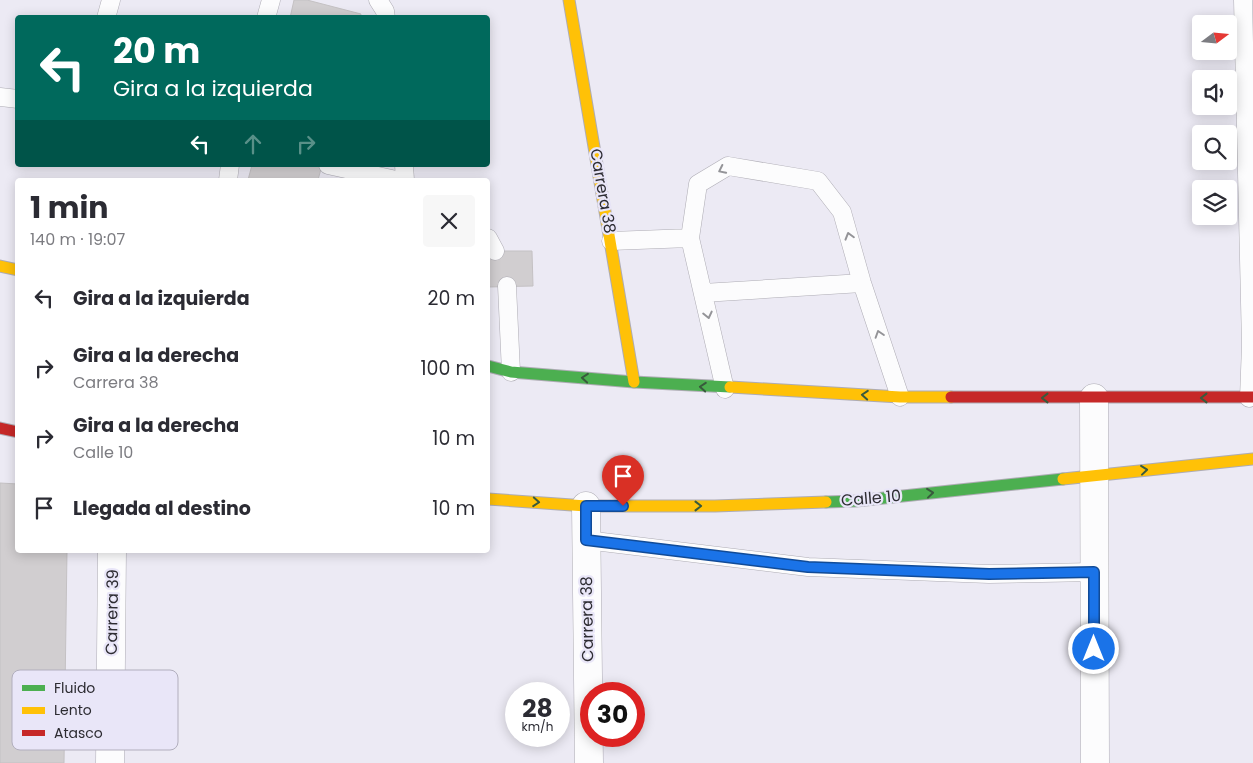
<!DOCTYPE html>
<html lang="es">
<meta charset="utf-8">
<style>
:root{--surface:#fff;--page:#f7f7f7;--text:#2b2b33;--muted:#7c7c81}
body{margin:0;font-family:Poppins,sans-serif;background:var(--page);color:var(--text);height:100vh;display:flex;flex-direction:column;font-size:19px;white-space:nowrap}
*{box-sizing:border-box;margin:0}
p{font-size:16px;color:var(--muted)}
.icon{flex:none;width:28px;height:28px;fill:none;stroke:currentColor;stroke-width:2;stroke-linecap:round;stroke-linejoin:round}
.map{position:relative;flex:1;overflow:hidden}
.drawer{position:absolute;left:15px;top:178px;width:475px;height:375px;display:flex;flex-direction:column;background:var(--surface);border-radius:5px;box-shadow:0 2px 12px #0003}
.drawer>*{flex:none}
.banner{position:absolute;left:15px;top:15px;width:475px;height:152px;border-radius:5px;box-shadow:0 2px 12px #0003;background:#00695c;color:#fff;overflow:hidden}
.needle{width:32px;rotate:74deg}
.buttons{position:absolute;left:1192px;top:15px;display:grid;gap:10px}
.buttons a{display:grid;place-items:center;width:45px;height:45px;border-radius:5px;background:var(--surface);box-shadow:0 2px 12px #0003;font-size:25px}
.speed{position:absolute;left:505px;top:682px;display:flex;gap:10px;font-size:25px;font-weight:700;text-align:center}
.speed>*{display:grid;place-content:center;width:65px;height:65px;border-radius:50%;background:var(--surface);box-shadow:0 2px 12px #0003;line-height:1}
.speed small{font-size:12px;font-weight:400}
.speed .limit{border:8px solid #d22;background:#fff;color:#111}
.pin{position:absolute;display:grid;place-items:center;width:42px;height:42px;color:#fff;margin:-51px -21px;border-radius:50% 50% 50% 0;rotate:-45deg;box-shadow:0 0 5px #0007}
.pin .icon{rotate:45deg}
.me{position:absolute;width:55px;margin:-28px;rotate:0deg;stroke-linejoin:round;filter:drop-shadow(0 0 4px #0008)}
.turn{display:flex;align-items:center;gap:18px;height:105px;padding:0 15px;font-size:22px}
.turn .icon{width:65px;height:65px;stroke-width:2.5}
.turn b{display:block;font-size:35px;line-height:42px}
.lanes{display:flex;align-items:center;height:48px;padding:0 15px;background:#0003;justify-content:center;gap:25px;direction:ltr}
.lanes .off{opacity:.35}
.round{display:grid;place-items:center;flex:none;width:52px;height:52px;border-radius:5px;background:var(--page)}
.summary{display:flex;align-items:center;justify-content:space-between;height:85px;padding:0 15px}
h1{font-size:30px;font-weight:700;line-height:38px}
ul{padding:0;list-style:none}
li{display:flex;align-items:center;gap:15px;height:70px;padding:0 15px}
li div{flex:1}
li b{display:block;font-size:19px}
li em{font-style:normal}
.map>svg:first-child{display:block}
</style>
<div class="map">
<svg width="1253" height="763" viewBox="0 0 1253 763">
<rect width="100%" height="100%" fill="#eceaf4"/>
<!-- building -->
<path fill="#d1ced0" stroke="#c4c1c3" d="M294,0H307L361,14L360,18H290Z
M252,165H322L318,180H248Z
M488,251H532L533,286L488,287Z
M0,483L18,484V550H67L64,763H0Z"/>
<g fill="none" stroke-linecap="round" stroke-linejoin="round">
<defs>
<path id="lane" d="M378,0L385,11L386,18
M1243,0L1251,345L1249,398
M106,18L111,0
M266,18L271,0
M0,97L18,99
M328,165L396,180
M404,165L405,180
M228,180L230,165
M488,238L495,251
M611,241L690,238
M507,286L511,372
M703,293L862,283
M725,389L690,238L698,184L728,166L818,181L842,212L862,283L900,397
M586,540L808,567L989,574L1094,572"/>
<path id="street" d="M1094,398L1095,763
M586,506L589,763
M110,763L112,550"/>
<path id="fast" d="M488,366L511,372L634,382L730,387
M826,502L856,501L1063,479"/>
<path id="slow" d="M569,0L634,382
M0,266L18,270
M730,387L900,397H951
M1063,479L1253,459
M488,499L586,506H715L826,502"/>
<path id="jam" d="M951,397H1253
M0,428L18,432"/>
</defs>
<!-- lane casing -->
<use href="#lane" stroke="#aeacb4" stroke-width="19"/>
<!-- street casing -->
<use href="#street" stroke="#aeacb4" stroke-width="29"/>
<!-- fast casing -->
<use href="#fast" stroke="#aeacb4" stroke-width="13"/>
<!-- slow casing -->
<use href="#slow" stroke="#aeacb4" stroke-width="13"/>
<!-- jam casing -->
<use href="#jam" stroke="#aeacb4" stroke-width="13"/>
<!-- lane -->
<use href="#lane" stroke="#fcfcfd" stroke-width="18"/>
<!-- street -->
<use href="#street" stroke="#fcfcfd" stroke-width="28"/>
<!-- fast -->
<use href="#fast" stroke="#4caf50" stroke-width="11"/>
<!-- slow -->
<use href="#slow" stroke="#ffc107" stroke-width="11"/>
<!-- jam -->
<use href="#jam" stroke="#c62828" stroke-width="11"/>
</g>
<!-- one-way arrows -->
<defs><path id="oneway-chevron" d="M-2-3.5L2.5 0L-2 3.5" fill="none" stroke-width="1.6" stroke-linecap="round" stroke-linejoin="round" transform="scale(1.25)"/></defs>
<g stroke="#949498">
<use href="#oneway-chevron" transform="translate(722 170) rotate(154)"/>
<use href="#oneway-chevron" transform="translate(849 236) rotate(-106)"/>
<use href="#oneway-chevron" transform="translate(708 315) rotate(77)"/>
<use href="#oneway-chevron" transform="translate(879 334) rotate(-108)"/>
</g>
<g stroke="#385a3c">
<use href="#oneway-chevron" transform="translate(585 378) rotate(-175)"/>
<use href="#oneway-chevron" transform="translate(703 387) rotate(-176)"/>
<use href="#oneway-chevron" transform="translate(865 395) rotate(-176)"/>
<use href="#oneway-chevron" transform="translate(1045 398) rotate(-180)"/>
<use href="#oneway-chevron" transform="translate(1204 398) rotate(180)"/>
<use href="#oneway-chevron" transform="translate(1144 470) rotate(-6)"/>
<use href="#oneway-chevron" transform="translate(930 493) rotate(-6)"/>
<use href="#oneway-chevron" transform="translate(536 502) rotate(4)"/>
<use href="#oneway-chevron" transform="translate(698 506)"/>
</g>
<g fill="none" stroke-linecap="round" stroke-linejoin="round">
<defs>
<path id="route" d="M623,506H586V540L808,567L989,574L1094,572V649"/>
</defs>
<!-- route casing -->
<use href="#route" stroke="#114b97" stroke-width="12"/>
<!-- route -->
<use href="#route" stroke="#1a73e8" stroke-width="9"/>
</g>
<g text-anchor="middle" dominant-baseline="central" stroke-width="4.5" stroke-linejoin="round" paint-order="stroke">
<!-- street labels -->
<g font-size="16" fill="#2d2c32" stroke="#e9e6f8">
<text transform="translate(603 191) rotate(80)">Carrera 38</text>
<text transform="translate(871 498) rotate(-5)">Calle 10</text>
<text transform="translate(112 612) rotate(-89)">Carrera 39</text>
<text transform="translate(587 619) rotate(-91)">Carrera 38</text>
</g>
</g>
<!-- legend -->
<rect x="12" y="670" width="166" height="80" rx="8" fill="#e9e6f8" stroke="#b1aebd" stroke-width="1"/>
<rect x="22" y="685" width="23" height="6" fill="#4caf50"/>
<rect x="22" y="707" width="23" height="7" fill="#ffc107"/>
<rect x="22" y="730" width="23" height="6" fill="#c62828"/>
<g font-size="14" fill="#2d2c32">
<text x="54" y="693">Fluido</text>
<text x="54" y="715">Lento</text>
<text x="54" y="738">Atasco</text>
</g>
</svg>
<div class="buttons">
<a><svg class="needle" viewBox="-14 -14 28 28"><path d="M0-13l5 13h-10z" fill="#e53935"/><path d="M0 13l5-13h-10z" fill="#7c7c81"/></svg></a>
<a><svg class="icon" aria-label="sound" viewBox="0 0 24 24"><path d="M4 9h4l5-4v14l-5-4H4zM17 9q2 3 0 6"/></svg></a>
<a><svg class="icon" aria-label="search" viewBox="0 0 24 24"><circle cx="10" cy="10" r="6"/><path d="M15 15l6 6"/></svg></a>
<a><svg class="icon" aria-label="layers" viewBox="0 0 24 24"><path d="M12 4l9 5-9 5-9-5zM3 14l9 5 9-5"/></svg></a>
</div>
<div class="speed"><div>28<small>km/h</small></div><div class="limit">30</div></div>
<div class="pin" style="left:623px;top:506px;background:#d93025"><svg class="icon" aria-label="arrive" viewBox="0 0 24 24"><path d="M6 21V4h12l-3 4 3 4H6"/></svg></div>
<svg class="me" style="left:1094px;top:649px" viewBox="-20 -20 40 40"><circle r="17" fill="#1a73e8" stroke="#fff" stroke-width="3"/><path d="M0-11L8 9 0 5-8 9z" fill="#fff"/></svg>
<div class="banner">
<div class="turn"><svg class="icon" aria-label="left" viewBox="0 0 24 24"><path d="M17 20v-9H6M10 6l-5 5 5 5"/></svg><div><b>20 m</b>Gira a la izquierda</div></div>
<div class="lanes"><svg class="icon" aria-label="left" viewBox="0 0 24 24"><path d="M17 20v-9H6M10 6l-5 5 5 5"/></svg><svg class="icon off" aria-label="ahead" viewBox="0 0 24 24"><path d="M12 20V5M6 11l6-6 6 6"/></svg><svg class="icon off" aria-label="right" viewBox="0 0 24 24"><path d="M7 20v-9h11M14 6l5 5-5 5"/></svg></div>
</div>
<section class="drawer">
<div class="summary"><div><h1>1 min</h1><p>140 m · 19:07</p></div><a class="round"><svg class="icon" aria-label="close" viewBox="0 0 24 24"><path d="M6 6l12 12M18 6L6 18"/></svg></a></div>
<ul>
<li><svg class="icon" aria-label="left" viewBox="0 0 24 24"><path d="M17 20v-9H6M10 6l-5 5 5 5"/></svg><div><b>Gira a la izquierda</b></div><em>20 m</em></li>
<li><svg class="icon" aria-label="right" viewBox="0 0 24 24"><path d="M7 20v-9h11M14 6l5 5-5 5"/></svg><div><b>Gira a la derecha</b><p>Carrera 38</p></div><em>100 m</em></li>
<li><svg class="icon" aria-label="right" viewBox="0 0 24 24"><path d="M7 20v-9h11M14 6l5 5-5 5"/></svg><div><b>Gira a la derecha</b><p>Calle 10</p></div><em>10 m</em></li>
<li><svg class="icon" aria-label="arrive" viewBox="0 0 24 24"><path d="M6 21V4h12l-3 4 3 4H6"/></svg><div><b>Llegada al destino</b></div><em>10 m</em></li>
</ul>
</section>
</div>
